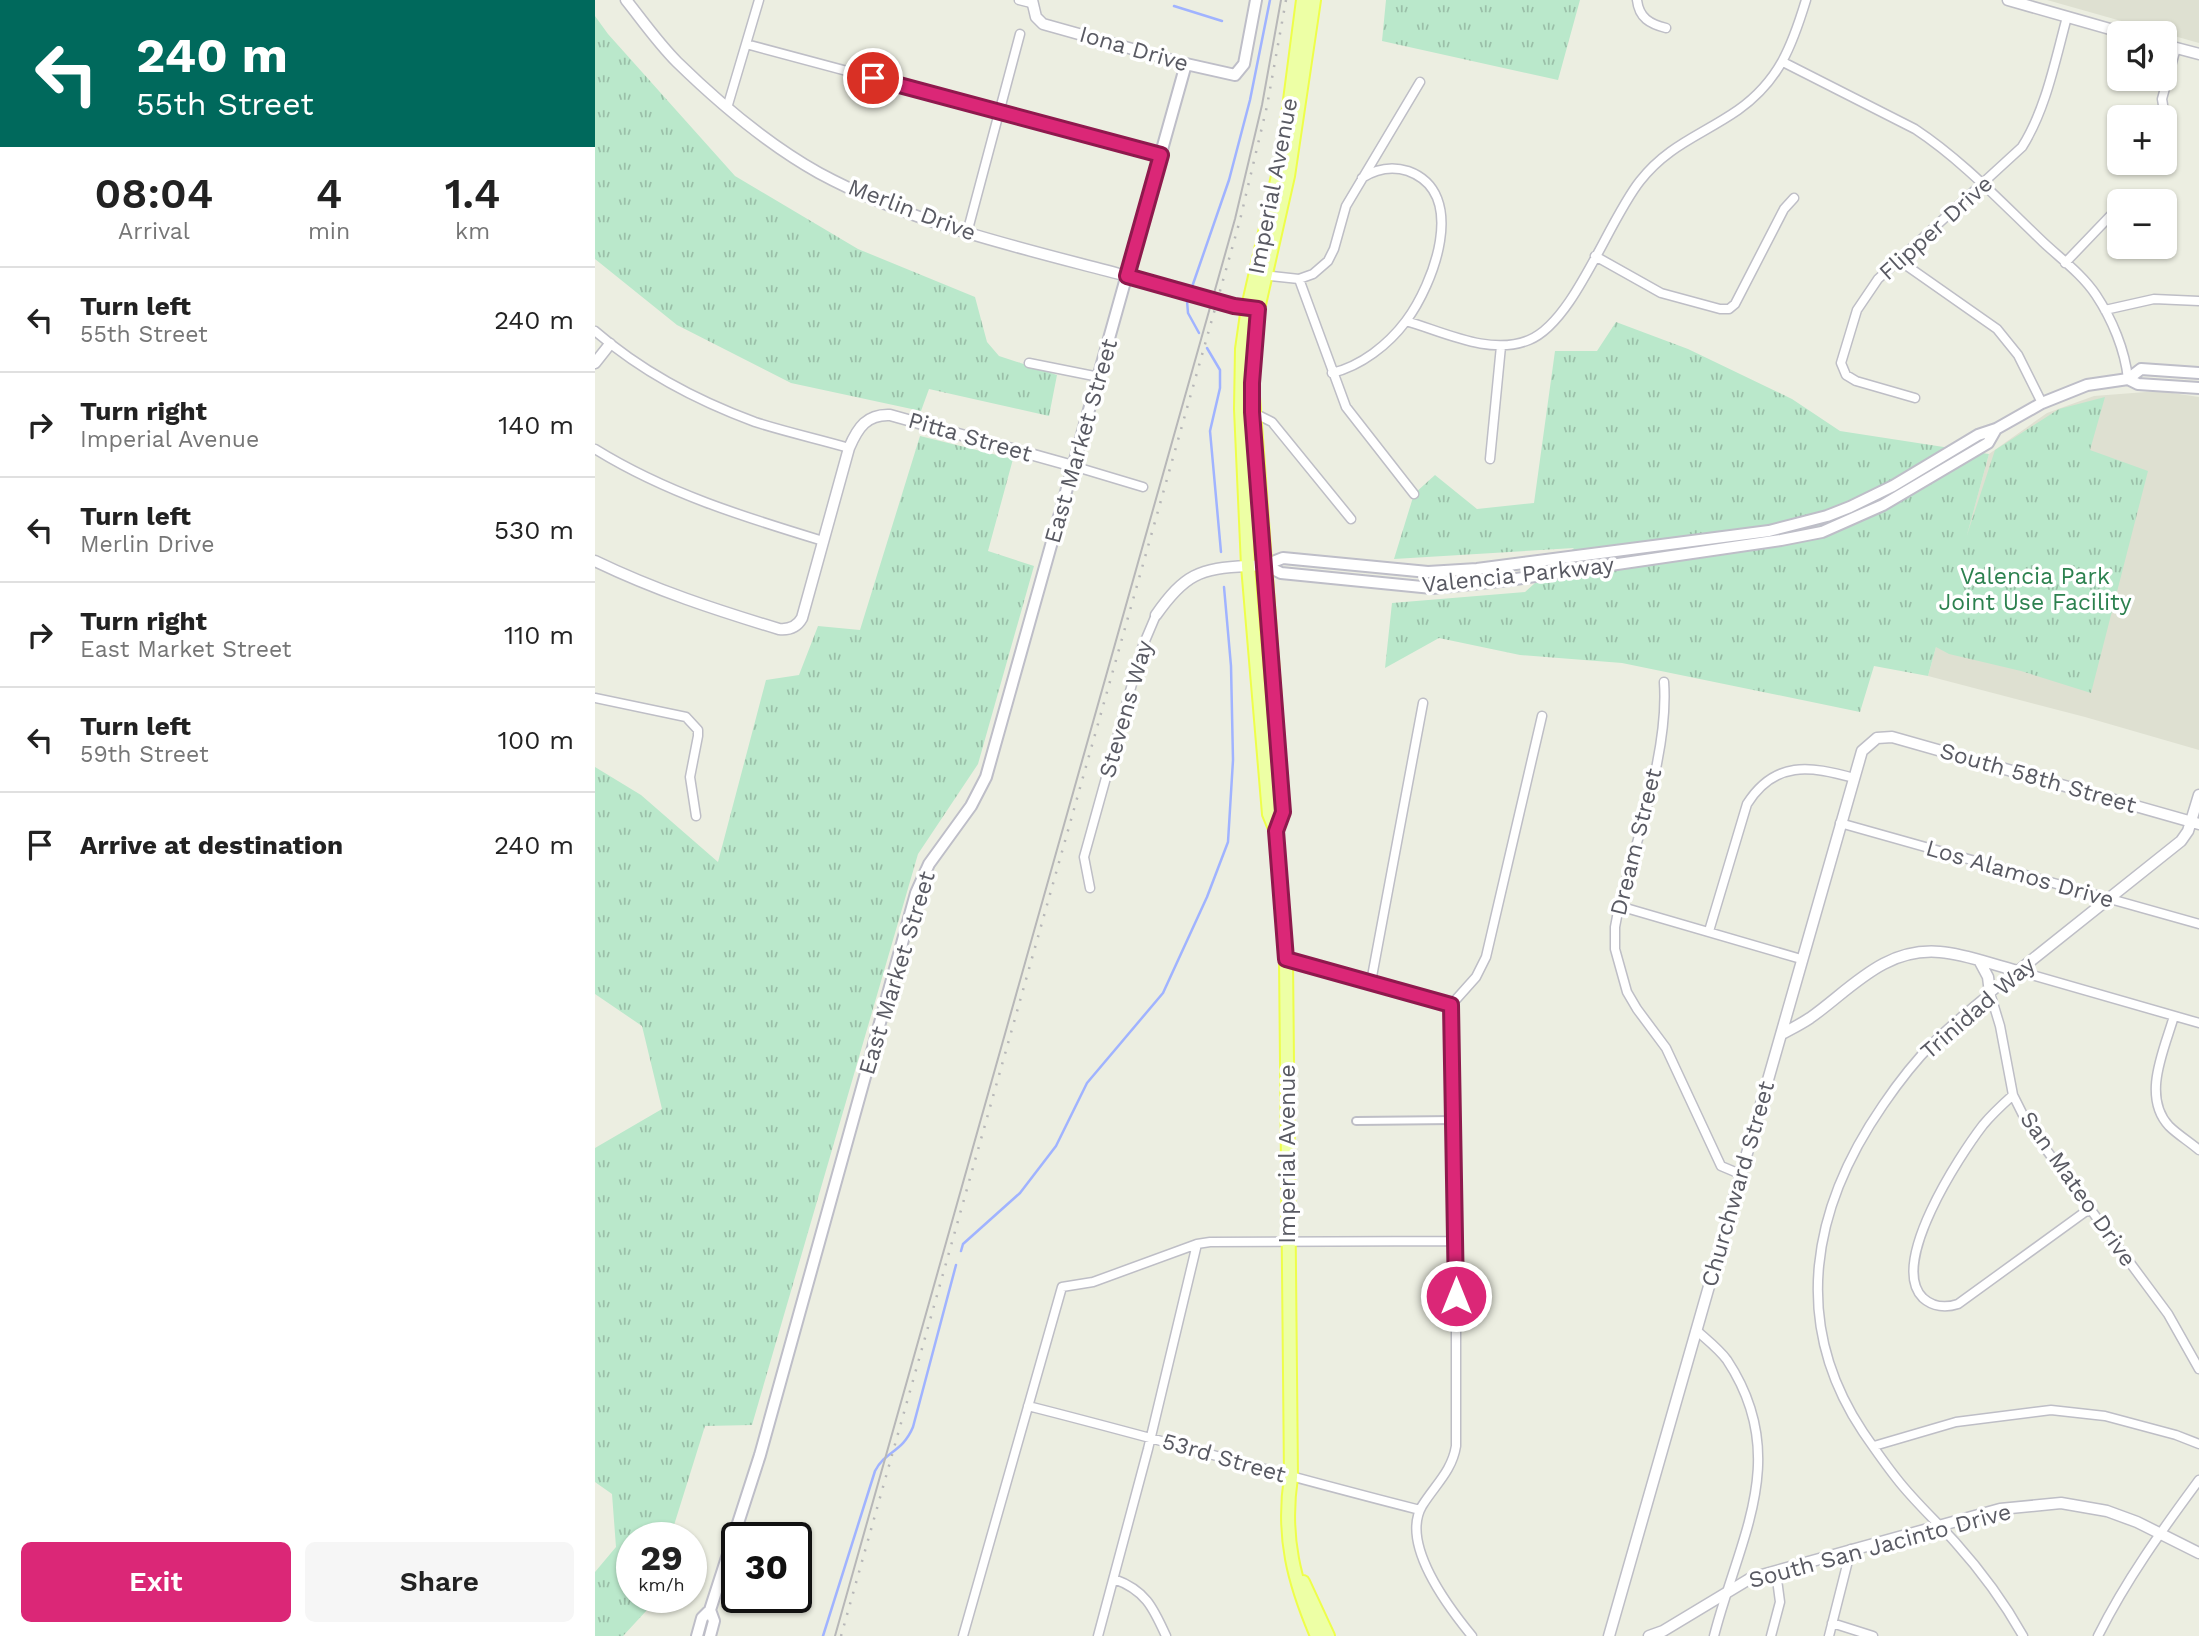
<!DOCTYPE html>
<meta charset="utf-8">
<style>
:root{--surface:#fff;--page:#f6f6f6;--text:#222;--muted:#767676;--line:#e0e0e0;--accent:#db2777}
body{margin:0;font-family:"Work Sans",sans-serif;background:var(--page);color:var(--text);height:100vh;display:flex;flex-direction:column;font-size:26px;white-space:nowrap}
*{box-sizing:border-box;margin:0}
p{font-size:23px;color:var(--muted)}
.icon{flex:none;width:38px;height:38px;fill:none;stroke:currentColor;stroke-width:2;stroke-linecap:round;stroke-linejoin:round}
.map{position:relative;flex:1;overflow:hidden}
.details{display:flex;flex-direction:column;background:var(--surface);width:595px}
.details>*{flex:none}
.banner{background:#00695c;color:#fff;overflow:hidden}
.controls{position:absolute;left:1512px;top:21px;display:grid;gap:14px}
.controls a{display:grid;place-items:center;width:70px;height:70px;border-radius:10px;background:var(--surface);box-shadow:0 2px 5px #0004;font-size:35px}
.speed{position:absolute;left:21px;top:1522px;display:flex;gap:14px;font-size:35px;font-weight:700;text-align:center}
.speed>*{display:grid;place-content:center;width:91px;height:91px;border-radius:50%;background:var(--surface);box-shadow:0 2px 5px #0004;line-height:1}
.speed small{font-size:18px;font-weight:400}
.speed .limit{border:4px solid #111;border-radius:10px;background:#fff;color:#111}
.pin{position:absolute;display:grid;place-items:center;width:60px;height:60px;color:#fff;margin:-30px;border:4px solid #fff;border-radius:50%;box-shadow:0 2px 7px #0007}
.me{position:absolute;width:77px;margin:-38px;rotate:0deg;stroke-linejoin:round;filter:drop-shadow(0 0 5px #0008)}
.turn{display:flex;align-items:center;gap:24px;height:147px;padding:0 21px;font-size:32px}
.turn .icon{width:91px;height:91px;stroke-width:2.5}
.turn b{display:block;font-size:49px;line-height:60px}
.eta{display:flex;justify-content:space-evenly;align-items:center;height:119px;text-align:center}
.eta b{font-size:42px;font-weight:600;line-height:49px}
.action{display:flex;gap:14px;margin-top:auto;padding:14px 21px}
.action a{flex:1;height:80px;border-radius:10px;background:var(--accent);color:#fff;font-size:28px;font-weight:600;line-height:80px;text-align:center}
.action a+a{background:var(--page);color:var(--text)}
ul{padding:0;list-style:none}
li{display:flex;align-items:center;gap:21px;height:105px;padding:0 21px;border-top:2px solid var(--line)}
li div{flex:1}
li b{display:block;font-size:26px}
li em{font-style:normal}
main{display:flex;flex:1;min-height:0}
.map>svg:first-child{display:block}
</style>
<main>
<section class="details">
<div class="banner">
<div class="turn"><svg class="icon" aria-label="left" viewBox="0 0 24 24"><path d="M17 20v-9H6M10 6l-5 5 5 5"/></svg><div><b>240 m</b>55th Street</div></div>
</div>
<div class="eta">
<div><b>08:04</b><p>Arrival</p></div>
<div><b>4</b><p>min</p></div>
<div><b>1.4</b><p>km</p></div>
</div>
<ul>
<li><svg class="icon" aria-label="left" viewBox="0 0 24 24"><path d="M17 20v-9H6M10 6l-5 5 5 5"/></svg><div><b>Turn left</b><p>55th Street</p></div><em>240 m</em></li>
<li><svg class="icon" aria-label="right" viewBox="0 0 24 24"><path d="M7 20v-9h11M14 6l5 5-5 5"/></svg><div><b>Turn right</b><p>Imperial Avenue</p></div><em>140 m</em></li>
<li><svg class="icon" aria-label="left" viewBox="0 0 24 24"><path d="M17 20v-9H6M10 6l-5 5 5 5"/></svg><div><b>Turn left</b><p>Merlin Drive</p></div><em>530 m</em></li>
<li><svg class="icon" aria-label="right" viewBox="0 0 24 24"><path d="M7 20v-9h11M14 6l5 5-5 5"/></svg><div><b>Turn right</b><p>East Market Street</p></div><em>110 m</em></li>
<li><svg class="icon" aria-label="left" viewBox="0 0 24 24"><path d="M17 20v-9H6M10 6l-5 5 5 5"/></svg><div><b>Turn left</b><p>59th Street</p></div><em>100 m</em></li>
<li><svg class="icon" aria-label="arrive" viewBox="0 0 24 24"><path d="M6 21V4h12l-3 4 3 4H6"/></svg><div><b>Arrive at destination</b></div><em>240 m</em></li>
</ul>
<div class="action"><a>Exit</a><a>Share</a></div>
</section>
<div class="map">
<svg width="1604" height="1636" viewBox="0 0 1604 1636">
<defs>
<pattern id="grass-tufts" width="24" height="20" patternUnits="userSpaceOnUse" patternTransform="scale(1.75)"><rect width="24" height="20" fill="#bae8cb"/><path d="M3 7l-1-3M5 7V3M7 7l1-3M15 17l-1-3M17 17v-4M19 17l1-3" fill="none" stroke="#9abfa8"/></pattern>
</defs>
<rect width="100%" height="100%" fill="#eceee1"/>
<!-- education -->
<path fill="#dee0d1" d="M1452,0H1604V43Z
M1564,391L1604,397V750L1490,717L1333,676L1394,454L1452,413L1499,396Z"/>
<!-- grass -->
<path fill="url(#grass-tufts)" d="M791,0H985L963,80L787,41Z
M0,16L13,34L140,176L263,249L380,297L392,342L404,356L462,375L454,416L334,389L326,411L196,383L82,325L0,259Z
M1021,322L1093,349L1197,399L1245,431L1394,454L1372,535L1400,450L1464,409L1510,397L1495,450L1553,471L1496,693L1426,671L1354,654L1341,647L1333,676L1279,666L1265,712L1027,663L925,655L844,638L790,668L797,603L930,592L979,548L799,559L819,494L840,475L882,509L939,503L960,351H1002Z
M325,436L418,459L393,551L439,566L383,764L323,854L157,1425L110,1426L75,1538H37V1598H56L52,1610L28,1636H0V1572L21,1547L17,1494L0,1482V1148L67,1109L47,1026L0,994V767L46,795L123,862L171,680L204,675L223,626L265,630Z"/>
<g fill="none" stroke-linecap="round" stroke-linejoin="round">
<!-- stream -->
<path stroke="#a0b3ff" stroke-width="2.5" d="M579,6L627,21
M597,287L634,180L655,100L675,0
M592,301L593,313L604,333
M612,348L625,370V388L615,431L626,552
M366,1251L368,1244L425,1193L461,1146L492,1083L568,993L612,897L633,842L638,760L636,666L629,587
M228,1636L280,1471C291,1450 307,1453 318,1427L361,1265"/>
<defs>
<path id="pedestrian" d="M761,1121L858,1120"/>
<path id="minor" d="M424,0L436,3
M1042,0C1044,18 1055,24 1071,28
M151,44L566,155
M1188,62L1320,129C1367,160 1407,203 1448,242C1465,258 1488,275 1501,295C1517,319 1530,350 1533,379
M132,108L164,0
M1570,117L1567,99L1581,48
M372,233L425,34
M1000,256L1066,293L1125,309H1134L1140,304L1189,209L1199,198
M1305,261L1402,329L1423,355L1447,403
M1470,263L1516,215
M667,275L704,279L718,274L733,261L739,249L751,206L825,82
M704,279L751,407L819,494
M1510,310L1559,299L1604,301
M811,321C849,332 895,356 934,340C979,322 1013,221 1045,181C1073,145 1107,135 1143,110C1184,81 1197,46 1211,0
M0,331C46,371 103,401 160,422C191,432 223,439 254,448
M434,363L504,377
M737,373C766,366 793,345 811,321C838,285 874,193 813,171C797,166 781,169 767,178
M1320,398L1261,381L1251,375L1246,363L1262,310L1283,279L1427,147C1451,109 1460,61 1472,17
M646,409L657,412L677,422L756,519
M0,449C71,493 149,517 228,541
M895,459L906,346
M478,466L548,487
M1069,682C1074,750 1042,839 1024,906L1020,927V949L1032,992L1042,1009L1071,1048L1126,1166L1145,1174
M0,698L91,717L103,730V736L95,777L101,816
M1245,823L1604,924
M495,888L489,857L547,648L561,615
M1024,906L1206,959
M1114,931L1152,804C1180,760 1215,766 1259,778
M691,959L856,1005
M776,982L828,703
M1395,993L1405,1026L1418,1095L1433,1125L1573,1314L1604,1369
M1579,1016C1570,1048 1546,1096 1574,1126C1583,1135 1595,1142 1604,1150
M1418,1095C1408,1104 1397,1114 1388,1125C1365,1155 1293,1264 1328,1298C1338,1307 1351,1308 1363,1304L1494,1209
M1101,1330C1111,1339 1124,1349 1132,1360C1197,1458 1144,1538 1119,1636
M433,1406C564,1439 694,1477 825,1510
M1279,1446L1361,1422L1456,1410L1510,1416L1581,1435L1604,1444
M519,1579C550,1590 558,1607 571,1636
M1237,1623L1278,1636
M368,1636L467,1287L498,1282L602,1244L615,1242L861,1241
M503,1636L553,1449L602,1244
M877,1636C854,1608 805,1544 827,1506C840,1485 857,1471 861,1446V1241L856,1005L881,977L891,957L947,716
M1176,1636L1185,1602L1181,1572
M1234,1636L1256,1549
M1428,1636C1409,1602 1386,1571 1360,1542C1341,1521 1319,1501 1302,1479C1290,1464 1279,1448 1268,1432C1195,1322 1217,1208 1288,1105C1303,1083 1319,1062 1338,1043C1364,1017 1394,994 1423,971L1604,1023
M1503,1636C1531,1580 1567,1530 1604,1480"/>
<path id="tertiary" d="M31,0C47,20 63,43 82,62C124,103 172,144 224,173C320,225 427,248 532,276
M437,0L441,17L448,24L591,64
M1413,0L1529,33
M1570,45L1604,54
M0,363L15,344
M0,561C60,590 121,610 184,629C194,630 202,627 207,618L254,448C263,427 272,414 295,415L478,466
M561,615C589,575 604,568 653,566
M1385,962L1393,977L1395,993
M1187,1034C1196,1029 1206,1024 1215,1018C1256,989 1289,947 1345,952C1371,954 1398,965 1423,971L1586,841L1593,831L1604,795
M1014,1636L1267,751L1282,738L1297,737L1604,824
M1054,1636L1068,1631L1156,1578L1405,1509L1466,1503L1512,1511L1542,1522L1604,1553"/>
<path id="secondary" d="M532,276L639,306L660,308
M1533,379L1546,369L1604,373
M670,565L686,573L837,588L914,580L1186,540L1227,532L1288,505L1393,443L1401,429
M653,566L670,565L688,558L833,572L882,569L1174,531L1232,516L1255,507L1298,486L1383,435L1401,429L1447,403L1492,385L1533,379L1543,384L1604,388
M115,1610L119,1621L115,1636
M102,1636L107,1618L115,1610L165,1455L321,893L334,864L376,806L391,777L591,64L640,75L649,64L661,0"/>
<path id="primary" d="M708,0L688,154L653,307L647,349L646,409L653,566L674,814L681,831L691,959L696,1477C687,1537 699,1582 722,1636
M681,831L688,812L657,383L663,309L693,176L719,0
M708,1582L733,1636"/>
</defs>
<!-- pedestrian casing -->
<use href="#pedestrian" stroke="#bebec6" stroke-width="10"/>
<!-- minor casing -->
<use href="#minor" stroke="#bebec6" stroke-width="11"/>
<!-- tertiary casing -->
<use href="#tertiary" stroke="#bebec6" stroke-width="13"/>
<!-- secondary casing -->
<use href="#secondary" stroke="#bebec8" stroke-width="14"/>
<!-- primary casing -->
<use href="#primary" stroke="#eefe4a" stroke-width="16"/>
<!-- pedestrian -->
<use href="#pedestrian" stroke="#fff" stroke-width="6"/>
<!-- minor -->
<use href="#minor" stroke="#fff" stroke-width="8"/>
<!-- tertiary -->
<use href="#tertiary" stroke="#fff" stroke-width="10"/>
<!-- secondary -->
<use href="#secondary" stroke="#fff" stroke-width="10"/>
<!-- primary -->
<use href="#primary" stroke="#edffa5" stroke-width="12"/>
<!-- tram -->
<path stroke="#b7b7b8" stroke-width="2" d="M240,1636L640,219L667,105L686,0"/>
<!-- rail -->
<path stroke="#b7b7b8" stroke-width="2.5" stroke-dasharray="2 9" stroke-linecap="butt" d="M246,1636L645,220L672,106L691,0"/>
</g>
<g fill="none" stroke-linecap="round" stroke-linejoin="round">
<defs>
<path id="route" d="M278,78L566,155L532,276L639,306L663,309L657,383V412L688,812L681,831L691,959L856,1005L861,1296"/>
</defs>
<!-- route casing -->
<use href="#route" stroke="#8e194d" stroke-width="18"/>
<!-- route -->
<use href="#route" stroke="#db2777" stroke-width="12"/>
</g>
<g text-anchor="middle" dominant-baseline="central" stroke-width="7" stroke-linejoin="round" paint-order="stroke">
<!-- street labels -->
<g font-size="23" fill="#595a63" stroke="#fff">
<text transform="translate(539 49) rotate(16)">Iona Drive</text>
<text transform="translate(678 186) rotate(-79)">Imperial Avenue</text>
<text transform="translate(317 210) rotate(21)">Merlin Drive</text>
<text transform="translate(1341 228) rotate(-42)">Flipper Drive</text>
<text transform="translate(375 437) rotate(16)">Pitta Street</text>
<text transform="translate(486 441) rotate(-74)">East Market Street</text>
<text transform="translate(923 575) rotate(-6)">Valencia Parkway</text>
<text transform="translate(531 709) rotate(-74)">Stevens Way</text>
<text transform="translate(1443 778) rotate(16)">South 58th Street</text>
<text transform="translate(1041 842) rotate(-76)">Dream Street</text>
<text transform="translate(1425 874) rotate(16)">Los Alamos Drive</text>
<text transform="translate(302 973) rotate(-73)">East Market Street</text>
<text transform="translate(1383 1008) rotate(-41)">Trinidad Way</text>
<text transform="translate(692 1154) rotate(-90)">Imperial Avenue</text>
<text transform="translate(1143 1184) rotate(-74)">Churchward Street</text>
<text transform="translate(1483 1189) rotate(55)">San Mateo Drive</text>
<text transform="translate(629 1458) rotate(16)">53rd Street</text>
<text transform="translate(1285 1546) rotate(-15)">South San Jacinto Drive</text>
</g>
<!-- park labels -->
<g font-size="23" fill="#2c814f" stroke="#fff">
<text x="1440" y="576">Valencia Park<tspan x="1440" dy="26">Joint Use Facility</tspan></text>
</g>
</g>
</svg>
<div class="controls">
<a><svg class="icon" aria-label="sound" viewBox="0 0 24 24"><path d="M4 9h4l5-4v14l-5-4H4zM17 9q2 3 0 6"/></svg></a>
<a>+</a>
<a>−</a>
</div>
<div class="speed"><div>29<small>km/h</small></div><div class="limit">30</div></div>
<div class="pin" style="left:278px;top:78px;background:#d93025"><svg class="icon" aria-label="arrive" viewBox="0 0 24 24"><path d="M6 21V4h12l-3 4 3 4H6"/></svg></div>
<svg class="me" style="left:861px;top:1296px" viewBox="-20 -20 40 40"><circle r="17" fill="#db2777" stroke="#fff" stroke-width="3"/><path d="M0-11L8 9 0 5-8 9z" fill="#fff"/></svg>
</div>
</main>
